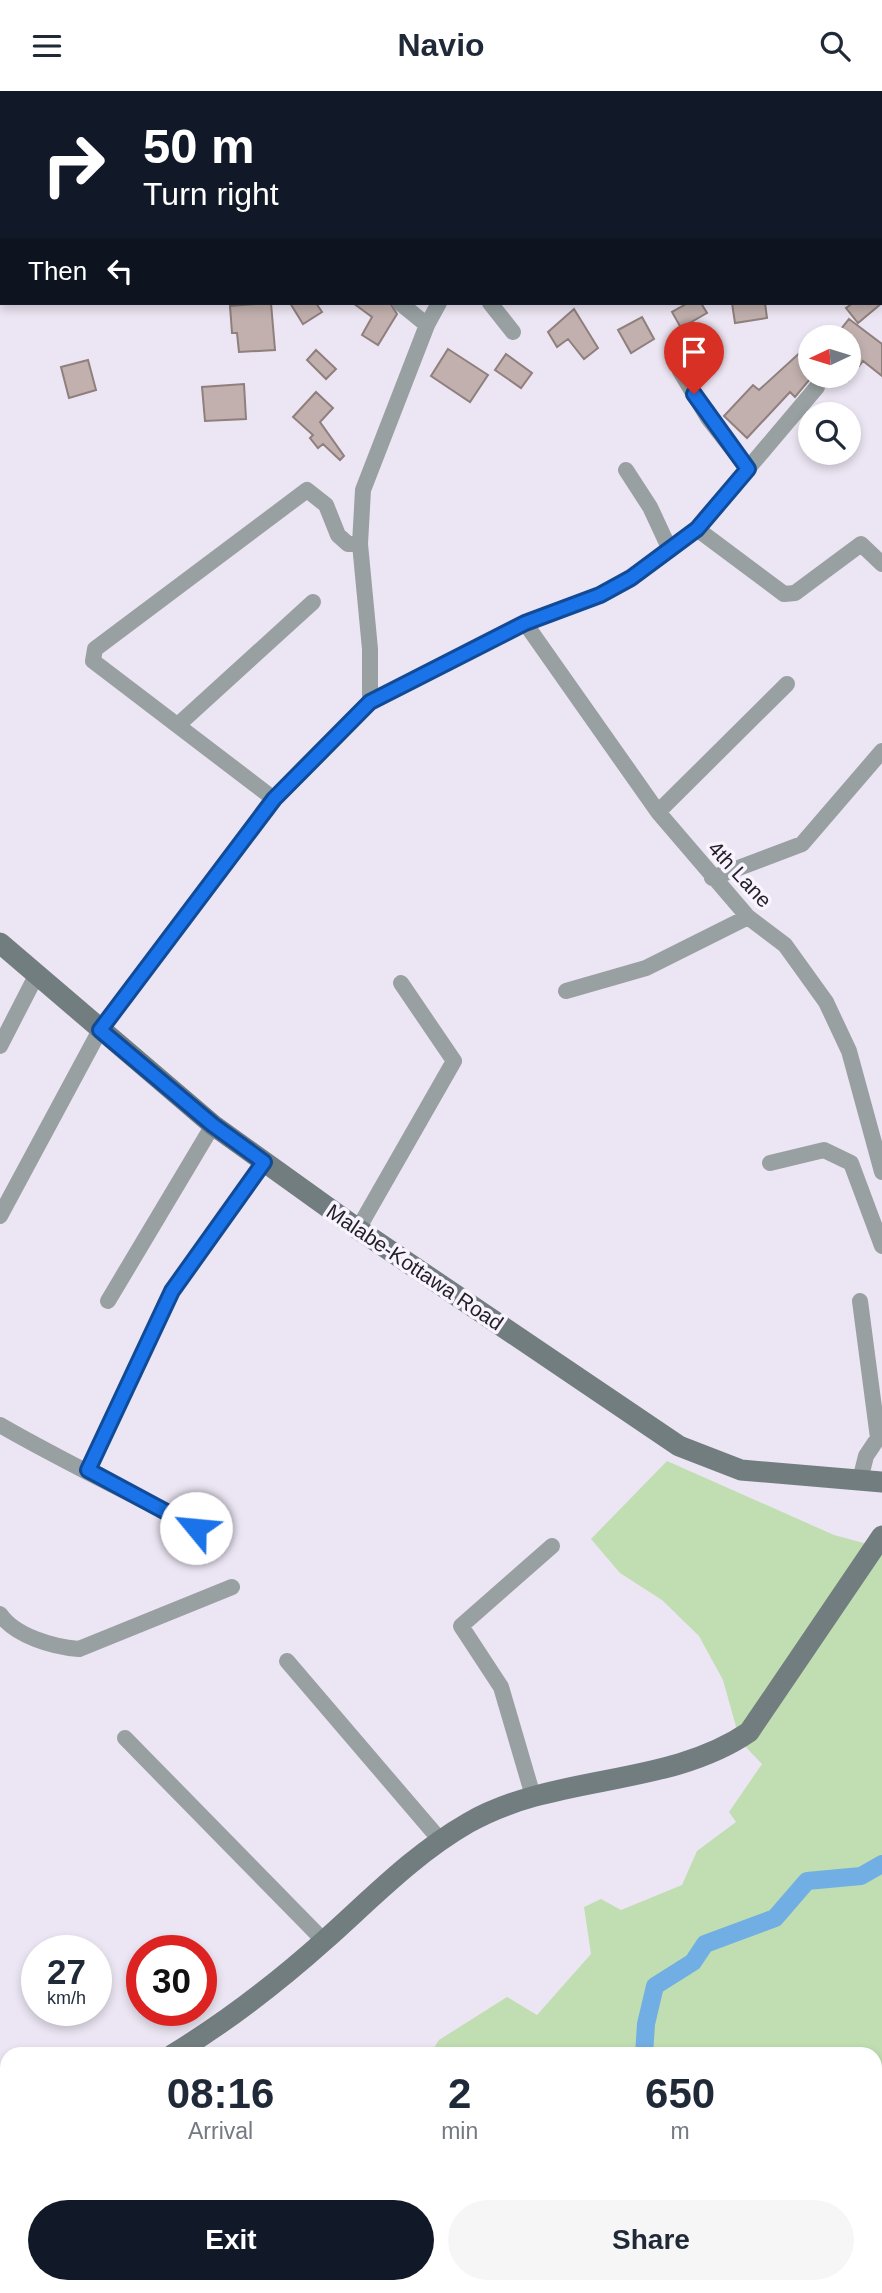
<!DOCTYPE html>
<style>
:root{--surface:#fff;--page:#f6f6f7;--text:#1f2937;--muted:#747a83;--accent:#111827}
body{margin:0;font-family:Arial,sans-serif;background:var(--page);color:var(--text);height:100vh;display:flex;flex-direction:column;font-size:26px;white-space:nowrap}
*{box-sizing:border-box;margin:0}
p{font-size:23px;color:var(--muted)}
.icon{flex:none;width:38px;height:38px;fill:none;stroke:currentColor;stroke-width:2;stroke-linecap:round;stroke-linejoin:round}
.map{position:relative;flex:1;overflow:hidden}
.side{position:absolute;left:0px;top:1956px;width:882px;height:247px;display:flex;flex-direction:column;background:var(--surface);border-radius:21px 21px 0 0;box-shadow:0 4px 10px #0003}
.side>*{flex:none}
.hud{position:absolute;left:0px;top:0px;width:882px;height:214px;box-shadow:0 4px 10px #0003;background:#111827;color:#fff;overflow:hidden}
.needle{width:46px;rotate:266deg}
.tools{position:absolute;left:798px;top:234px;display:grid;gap:14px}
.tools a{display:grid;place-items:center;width:63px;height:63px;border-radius:50%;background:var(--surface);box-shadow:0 4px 10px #0003;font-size:35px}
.speed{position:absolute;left:21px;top:1844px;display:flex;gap:14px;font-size:35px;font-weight:700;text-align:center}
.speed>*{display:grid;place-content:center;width:91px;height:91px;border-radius:50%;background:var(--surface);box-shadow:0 4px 10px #0003;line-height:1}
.speed small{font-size:18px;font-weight:400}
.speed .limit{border:10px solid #d22;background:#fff;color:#111}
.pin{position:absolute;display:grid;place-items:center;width:60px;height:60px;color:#fff;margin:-72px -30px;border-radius:50% 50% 50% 0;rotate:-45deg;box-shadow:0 0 7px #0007}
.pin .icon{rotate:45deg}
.me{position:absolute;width:77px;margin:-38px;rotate:298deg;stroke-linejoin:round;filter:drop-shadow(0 0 5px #0008)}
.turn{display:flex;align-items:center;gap:24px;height:147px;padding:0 28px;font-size:32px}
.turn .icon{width:91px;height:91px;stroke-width:2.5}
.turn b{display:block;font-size:49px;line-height:60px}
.then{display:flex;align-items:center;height:66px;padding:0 28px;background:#0003;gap:14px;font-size:26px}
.eta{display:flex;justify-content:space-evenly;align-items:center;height:119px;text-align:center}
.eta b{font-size:42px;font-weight:800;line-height:49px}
.primary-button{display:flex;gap:14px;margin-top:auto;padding:14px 28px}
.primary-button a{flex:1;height:80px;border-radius:42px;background:var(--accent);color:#fff;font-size:28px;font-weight:800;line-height:80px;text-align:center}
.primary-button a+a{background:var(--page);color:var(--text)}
header{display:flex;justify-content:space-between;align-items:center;height:91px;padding:0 28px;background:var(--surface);font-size:32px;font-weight:800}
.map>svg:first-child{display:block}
</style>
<header><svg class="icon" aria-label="menu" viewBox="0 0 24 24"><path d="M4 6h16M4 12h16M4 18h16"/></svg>Navio<svg class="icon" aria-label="search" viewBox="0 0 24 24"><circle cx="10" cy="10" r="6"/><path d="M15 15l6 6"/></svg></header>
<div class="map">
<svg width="882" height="2202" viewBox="0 0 882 2202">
<rect width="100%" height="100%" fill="#ece5f3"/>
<!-- green -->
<path fill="#c0deb1" d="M667,1370L834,1444L882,1457V2142L875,2149V1964H429L439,1949L507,1906L537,1924L591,1863L584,1816L601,1808L621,1819L682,1794L697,1760L736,1731L729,1721L762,1673L740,1650L723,1589L699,1545L662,1509L620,1482L591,1448Z
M244,2196H843L842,2202H234Z"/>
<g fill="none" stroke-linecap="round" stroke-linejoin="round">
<!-- canal -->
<path stroke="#71aee3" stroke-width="18" d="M644,1964L646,1933L655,1895L693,1871L705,1853L775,1827L807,1790L861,1785L882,1773
M561,2202L563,2196"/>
</g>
<!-- building -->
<path fill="#c1b0ae" stroke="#8f7f7d" stroke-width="2" d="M271,212L275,259L239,261L237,242H232L230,215Z
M290,212H316L322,221L303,233Z
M353,212H390L397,223L378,254L362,244L372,226Z
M688,212H701L707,222L681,237L672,221Z
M732,212H765L767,227L735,232Z
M853,212H882L858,232L846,217Z
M574,218L598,257L584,268L568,248L557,256L548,241Z
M642,226L654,248L631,262L618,239Z
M849,228L882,253V285L863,270L849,288V247H834Z
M448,258L488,284L470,311L431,285Z
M804,258L810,265V285H822L809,289L795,306L790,301L747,347L724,325L753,294L759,299Z
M316,259L336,278L326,288L307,269Z
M506,263L532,282L521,297L495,279Z
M88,269L96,299L69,307L61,276Z
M244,293L246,328L205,330L202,296Z
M316,301L333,317L320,331L344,365L340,369L323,353L318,357L310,347L313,344L293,326Z"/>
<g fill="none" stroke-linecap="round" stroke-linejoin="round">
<!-- street -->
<path stroke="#98a0a2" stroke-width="16" d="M409,0L410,2
M485,0L486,2
M613,0L615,2
M652,2L653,0
M0,139H2
M880,146L882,148
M400,212L427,234
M490,212L513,241
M680,253V280L708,327L748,378
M626,379L650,416L670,459
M697,438L784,503L795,502L861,453L882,473
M525,532L658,721L748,826L785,854L826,911L849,960L882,1081
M370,611V558L360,453L363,399L427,234L439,212
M179,633L313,511
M274,708L93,570L95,558L307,399L326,414L338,444L348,453H360
M658,721L787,593
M712,787L802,753L882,660
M566,900L646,877L748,826
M0,955L37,883
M770,1072L824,1059L851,1072L882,1155
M0,1125L100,939L274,708L370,611L525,532L600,504L631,487L670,459L697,438L817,296
M358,1138L454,970L401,892
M108,1210L213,1034
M860,1210L878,1347L866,1365L860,1389
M0,1334C64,1371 130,1402 196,1437
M88,1379L172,1200L264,1071
M0,1523C15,1545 53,1556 79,1558L232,1496
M287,1570L441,1750
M125,1647L324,1850
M533,1705L501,1596L461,1535L552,1455
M875,2181L882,2168
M866,2202L868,2196"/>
<!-- secondary -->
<path stroke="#727d80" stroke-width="21" d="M0,852L213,1034L358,1138L679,1355L741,1379L882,1391
M172,1964C226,1931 277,1892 325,1849C371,1808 414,1763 468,1732C555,1682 667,1697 749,1641L882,1445
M0,2025L7,2023"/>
</g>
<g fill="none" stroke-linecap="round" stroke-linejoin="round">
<defs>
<path id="route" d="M196,1437L88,1379L172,1200L264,1071L213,1034L100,939L274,708L370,611L525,532L600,504L631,487L697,438L748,378L694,303"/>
</defs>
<!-- route casing -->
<use href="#route" stroke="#114b97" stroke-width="18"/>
<!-- route -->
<use href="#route" stroke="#1a73e8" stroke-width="12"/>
</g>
<g text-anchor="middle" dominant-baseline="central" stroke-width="7" stroke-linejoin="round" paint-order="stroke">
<!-- street labels -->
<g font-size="21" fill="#211f24" stroke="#f8f3fe">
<text transform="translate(740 783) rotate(47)">4th Lane</text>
<text transform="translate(415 1176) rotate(34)">Malabe-Kottawa Road</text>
</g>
</g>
</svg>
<div class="tools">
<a><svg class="needle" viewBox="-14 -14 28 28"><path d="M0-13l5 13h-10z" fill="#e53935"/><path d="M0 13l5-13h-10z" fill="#747a83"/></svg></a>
<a><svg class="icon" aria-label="search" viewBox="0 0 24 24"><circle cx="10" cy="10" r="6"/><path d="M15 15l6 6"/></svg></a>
</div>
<div class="speed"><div>27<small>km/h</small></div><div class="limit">30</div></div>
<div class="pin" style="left:694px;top:303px;background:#d93025"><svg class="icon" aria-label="arrive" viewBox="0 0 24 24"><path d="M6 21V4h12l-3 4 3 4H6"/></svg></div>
<svg class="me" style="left:196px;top:1437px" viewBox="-20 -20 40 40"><circle r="19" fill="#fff"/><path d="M0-13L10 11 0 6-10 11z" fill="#1a73e8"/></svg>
<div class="hud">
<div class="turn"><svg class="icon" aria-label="right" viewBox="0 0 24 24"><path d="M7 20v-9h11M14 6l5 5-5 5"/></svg><div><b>50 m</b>Turn right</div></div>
<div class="then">Then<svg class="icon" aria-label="left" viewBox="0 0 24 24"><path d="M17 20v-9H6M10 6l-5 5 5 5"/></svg></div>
</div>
<section class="side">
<div class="eta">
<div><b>08:16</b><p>Arrival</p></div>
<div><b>2</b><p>min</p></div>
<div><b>650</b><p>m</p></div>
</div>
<div class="primary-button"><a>Exit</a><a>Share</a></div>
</section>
</div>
